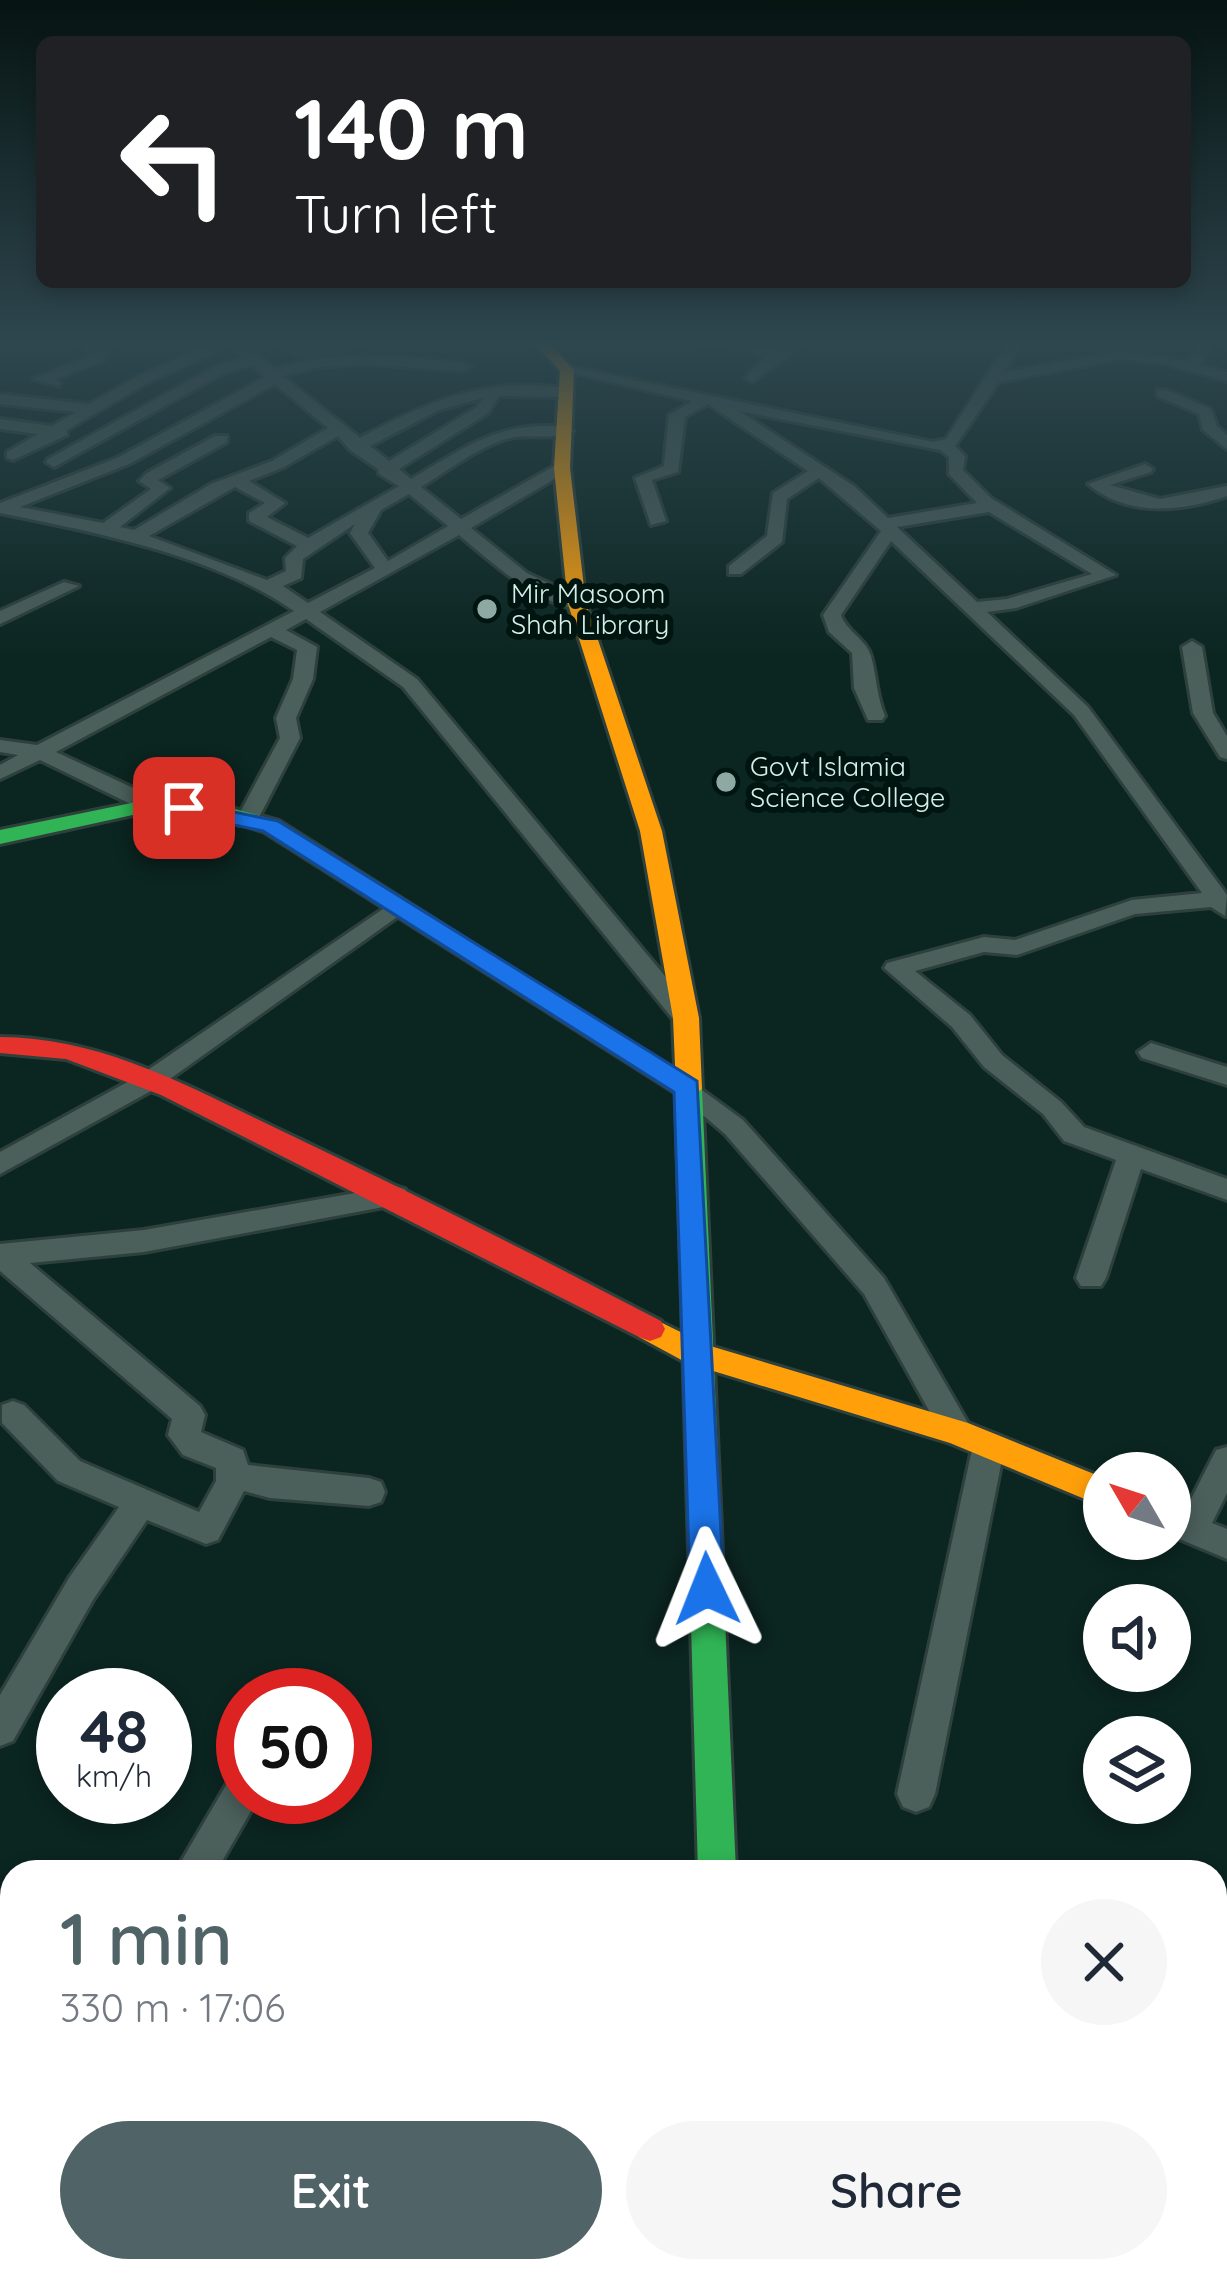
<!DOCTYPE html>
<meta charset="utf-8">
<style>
:root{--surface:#fff;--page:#f6f6f7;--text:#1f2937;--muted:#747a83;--accent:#506367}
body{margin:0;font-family:Quicksand,sans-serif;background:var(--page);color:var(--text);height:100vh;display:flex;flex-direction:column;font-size:45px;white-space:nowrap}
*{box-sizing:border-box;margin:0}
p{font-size:39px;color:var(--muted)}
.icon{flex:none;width:66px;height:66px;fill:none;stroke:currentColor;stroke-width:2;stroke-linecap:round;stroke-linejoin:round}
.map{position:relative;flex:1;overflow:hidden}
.panel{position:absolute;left:0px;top:1860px;width:1227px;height:423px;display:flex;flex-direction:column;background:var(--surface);border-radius:36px 36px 0 0;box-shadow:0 6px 18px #0003}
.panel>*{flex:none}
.top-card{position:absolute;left:36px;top:36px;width:1155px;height:252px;border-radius:18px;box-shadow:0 6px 18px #0003;background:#202124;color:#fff;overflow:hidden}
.needle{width:78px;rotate:309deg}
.controls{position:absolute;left:1083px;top:1452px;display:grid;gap:24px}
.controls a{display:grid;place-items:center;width:108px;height:108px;border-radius:50%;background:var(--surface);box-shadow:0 6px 18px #0003;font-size:60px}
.speed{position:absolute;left:36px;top:1668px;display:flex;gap:24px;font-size:60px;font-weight:700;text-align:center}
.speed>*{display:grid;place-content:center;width:156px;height:156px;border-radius:50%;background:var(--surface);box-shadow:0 6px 18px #0003;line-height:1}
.speed small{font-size:30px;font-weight:400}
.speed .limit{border:18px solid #d22;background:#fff;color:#111}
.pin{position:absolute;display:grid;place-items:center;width:102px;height:102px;color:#fff;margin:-51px;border-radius:24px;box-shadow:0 6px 18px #0006}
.me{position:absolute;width:132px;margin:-66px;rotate:358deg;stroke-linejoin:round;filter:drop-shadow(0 0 9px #0008)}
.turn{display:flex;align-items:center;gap:42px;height:252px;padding:0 60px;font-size:54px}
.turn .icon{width:156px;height:156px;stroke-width:2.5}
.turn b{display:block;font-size:84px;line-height:102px}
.round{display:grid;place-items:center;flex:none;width:126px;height:126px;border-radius:63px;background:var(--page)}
.head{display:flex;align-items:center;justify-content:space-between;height:204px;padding:0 60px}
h1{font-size:72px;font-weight:600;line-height:90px;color:var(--accent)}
.primary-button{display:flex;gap:24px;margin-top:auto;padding:24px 60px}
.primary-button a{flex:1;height:138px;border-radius:72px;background:var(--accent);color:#fff;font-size:48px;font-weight:600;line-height:138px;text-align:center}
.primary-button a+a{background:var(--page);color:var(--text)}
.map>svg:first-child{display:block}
</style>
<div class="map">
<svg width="1227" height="2281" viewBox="0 0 1227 2281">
<rect width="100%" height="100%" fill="#0b2521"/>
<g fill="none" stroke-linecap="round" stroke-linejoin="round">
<defs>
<path id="street" d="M97,340H123L100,348L108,355L103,361L55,379L61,383L59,386L33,379L92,355L81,346Z
M219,340H239L275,369C337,349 400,356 464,363L471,367L464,371L366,364L318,367L283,376L360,438C433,398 489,376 571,389V395L566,397L499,396L488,413L399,469L411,479C466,447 503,418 571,428L573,431C554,442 527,432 506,439C477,448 447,471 421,487L461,519L556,465H568V471L471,528L527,573L584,600V608C544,611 488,559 459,535L320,612L417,679L695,1012L699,1018L695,1024H677L403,687L306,619L286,630L317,647L313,679L296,718L300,738L255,825H239L236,820L280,738L276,718L293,679L297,650L271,637L56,752L159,800V810H143L40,760L0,779V765L18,755L0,752V740L37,745L294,611C214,555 94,532 0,513V503L117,458L265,377L252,365L226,372L54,467L46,462L48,459L216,366L243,358L229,346L149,382L67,430V435L13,460L7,458V452L38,434L0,429V419L52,426L76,412L0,404V394L89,404L139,376ZM275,384L328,428L272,461L211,484L134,530L120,527L170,488L158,480L227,442V436H215L147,473L139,481L151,489L103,523L20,507L129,464ZM483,398L477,407L389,461L370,446L439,410ZM338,436L350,450L378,469L379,474L399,486L308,538L267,517L285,503L249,481L284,467ZM235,487L265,503L249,513V521L297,546L285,558L286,571L267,580L149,536ZM409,494L448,526L388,561L368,533L381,510ZM355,524L350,533L375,568L308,603L283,586L301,578L303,559Z
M693,340L775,348L792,340L808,341L752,382L745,378L766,356Z
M1009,340H1023L1005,372L1122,351L1187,361L1202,340H1216L1200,365L1227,372V381L1165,364L1122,359L999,382L955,446L965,456L963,470L991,498L1116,575L1016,608L987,612L1088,707L1227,895L1225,916L1211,907L1135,914L1017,955L984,952L915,971L970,1015L1002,1055L1061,1102L1084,1127L1227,1179V1200L1141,1169L1106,1278L1101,1286H1081L1076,1278L1116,1160L1064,1141L1043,1114L984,1067L952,1027L884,968L887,963L984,937L1015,940L1132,900L1202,893L1074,715L891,541L841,615C847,632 866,639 871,656C877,677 876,694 885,716L882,720H868L854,688L852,653L829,632L823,615L881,531L819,478L787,499L782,542L741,574H729V566L767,536L773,493L808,471L708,404L685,417L678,472L652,480L666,521L651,525L635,478L664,466L669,415L692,401L560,370L567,366L933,442L946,439ZM739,411L940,450L949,457V474L977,503L888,518L854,486ZM989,512L1092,574L1007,599L977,602L897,527Z
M1157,390H1167L1211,409L1217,426L1227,435V449L1203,430L1199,414L1157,396Z
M1145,464L1153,469L1151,472L1110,485L1160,499L1227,486V496C1181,512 1127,517 1088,484Z
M64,582L79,586L0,624V611Z
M1192,641L1202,647L1213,713L1227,736V759L1220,757L1193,713L1182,647Z
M399,898L411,905L407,910L160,1086L0,1174V1152L142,1074Z
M1151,1043L1227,1067V1085L1142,1058L1138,1052Z
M687,1079L743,1120L884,1278L968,1423L973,1432L968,1441L957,1445L946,1441L864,1294L725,1134L678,1094L674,1088L678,1082Z
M395,1186L405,1189L409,1196L405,1203L144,1252L30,1263L200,1406L205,1415L201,1432L243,1450L248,1465L369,1478L381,1482L385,1492L381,1502L369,1506L270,1498L244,1491L218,1540L206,1544L147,1520L93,1600L13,1741L0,1746V1695L69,1578L119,1507L58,1481L2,1423V1405L13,1401L24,1405L80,1461L199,1512L216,1481V1468L183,1455L168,1435L172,1419L0,1271V1244L144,1230Z
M989,1432L1000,1436L1005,1445L935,1794L929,1807L916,1812L903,1807L897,1794L973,1445L978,1436Z
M1227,1447V1493L1212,1523L1227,1529V1559L1170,1535V1506L1185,1511L1216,1450Z
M243,1775V1797H259L216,1872H175L229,1780Z
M12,2125V2182L0,2187V2130Z"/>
<path id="fast" d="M151,799L217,804L279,821L702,1089L736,1872H698L676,1093L263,831L216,817L151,811L0,844V830Z"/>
<path id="slow" d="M532,340H547L574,370L570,468L586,604L662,831L699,1018L702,1089L689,1098L676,1089L673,1018L640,831L568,604L554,468L560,371Z
M650,1317L707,1345L968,1423L1104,1478V1507L950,1443L687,1363L639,1337L635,1329L639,1321Z
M708,2271H754L755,2281H709Z"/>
<path id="jam" d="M0,1037C103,1037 193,1089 284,1132C411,1192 536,1256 661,1321L665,1329L661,1337L650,1341L639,1337L161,1095L66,1059L0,1053Z"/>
</defs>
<!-- street casing -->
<use href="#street" stroke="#2d403c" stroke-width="6"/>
<!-- fast casing -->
<use href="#fast" stroke="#2d403c" stroke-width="6"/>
<!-- slow casing -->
<use href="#slow" stroke="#2d403c" stroke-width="6"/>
<!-- jam casing -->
<use href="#jam" stroke="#2d403c" stroke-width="6"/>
<!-- street -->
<use href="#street" fill="#4b5f5b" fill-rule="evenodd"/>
<!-- fast -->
<use href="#fast" fill="#30b455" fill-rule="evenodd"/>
<!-- slow -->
<use href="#slow" fill="#ff9f0a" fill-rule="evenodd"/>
<!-- jam -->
<use href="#jam" fill="#e5322d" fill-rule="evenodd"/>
</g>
<!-- wall -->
<path fill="#365756" d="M274,340H368L350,352L299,358L275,347Z"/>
<!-- shaded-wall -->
<path fill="#2c4746" d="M296,340H368L350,352L299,358Z"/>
<!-- sky -->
<linearGradient id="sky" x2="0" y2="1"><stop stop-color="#061412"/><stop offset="0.52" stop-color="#2e464e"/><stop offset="1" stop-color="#2e464e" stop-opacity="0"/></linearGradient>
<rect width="1227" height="659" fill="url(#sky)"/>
<!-- route -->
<path fill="#1a73e8" stroke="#114b97" stroke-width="3" d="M184,802L278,821L697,1081L724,1589L719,1600L707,1605L695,1600L690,1589L674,1092L263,831L176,813L173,808Z"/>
<!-- markers -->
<g fill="#8da9a2" stroke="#001510" stroke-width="4.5">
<circle cx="487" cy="609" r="12"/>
<circle cx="726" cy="782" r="12"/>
</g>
<g text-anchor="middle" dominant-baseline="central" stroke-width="12" stroke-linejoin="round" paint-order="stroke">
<!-- far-poi labels -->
<g font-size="27" fill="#d3f0e8" stroke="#001510" text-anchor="start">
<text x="511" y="593">Mir Masoom<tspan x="511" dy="31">Shah Library</tspan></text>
<text x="750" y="766">Govt Islamia<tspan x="750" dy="31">Science College</tspan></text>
</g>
</g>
</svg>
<div class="controls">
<a><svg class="needle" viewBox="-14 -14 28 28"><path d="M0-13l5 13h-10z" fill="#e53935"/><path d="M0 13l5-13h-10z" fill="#747a83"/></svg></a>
<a><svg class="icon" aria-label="sound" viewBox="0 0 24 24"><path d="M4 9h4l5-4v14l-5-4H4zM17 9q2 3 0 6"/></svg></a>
<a><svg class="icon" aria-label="layers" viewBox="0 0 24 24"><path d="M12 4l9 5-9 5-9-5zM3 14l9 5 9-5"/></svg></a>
</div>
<div class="speed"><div>48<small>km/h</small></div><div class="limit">50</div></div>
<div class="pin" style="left:184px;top:808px;background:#d93025"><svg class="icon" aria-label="arrive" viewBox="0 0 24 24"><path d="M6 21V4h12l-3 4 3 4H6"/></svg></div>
<svg class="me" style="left:707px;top:1589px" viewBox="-20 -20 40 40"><path d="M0-17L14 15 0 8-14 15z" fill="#1a73e8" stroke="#fff" stroke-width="4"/></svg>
<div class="top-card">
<div class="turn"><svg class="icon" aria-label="left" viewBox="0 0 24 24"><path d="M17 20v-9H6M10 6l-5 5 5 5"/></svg><div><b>140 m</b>Turn left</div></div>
</div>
<section class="panel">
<div class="head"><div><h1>1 min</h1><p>330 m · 17:06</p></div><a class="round"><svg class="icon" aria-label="close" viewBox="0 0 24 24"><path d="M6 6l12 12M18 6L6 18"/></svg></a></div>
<div class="primary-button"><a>Exit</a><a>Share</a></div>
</section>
</div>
